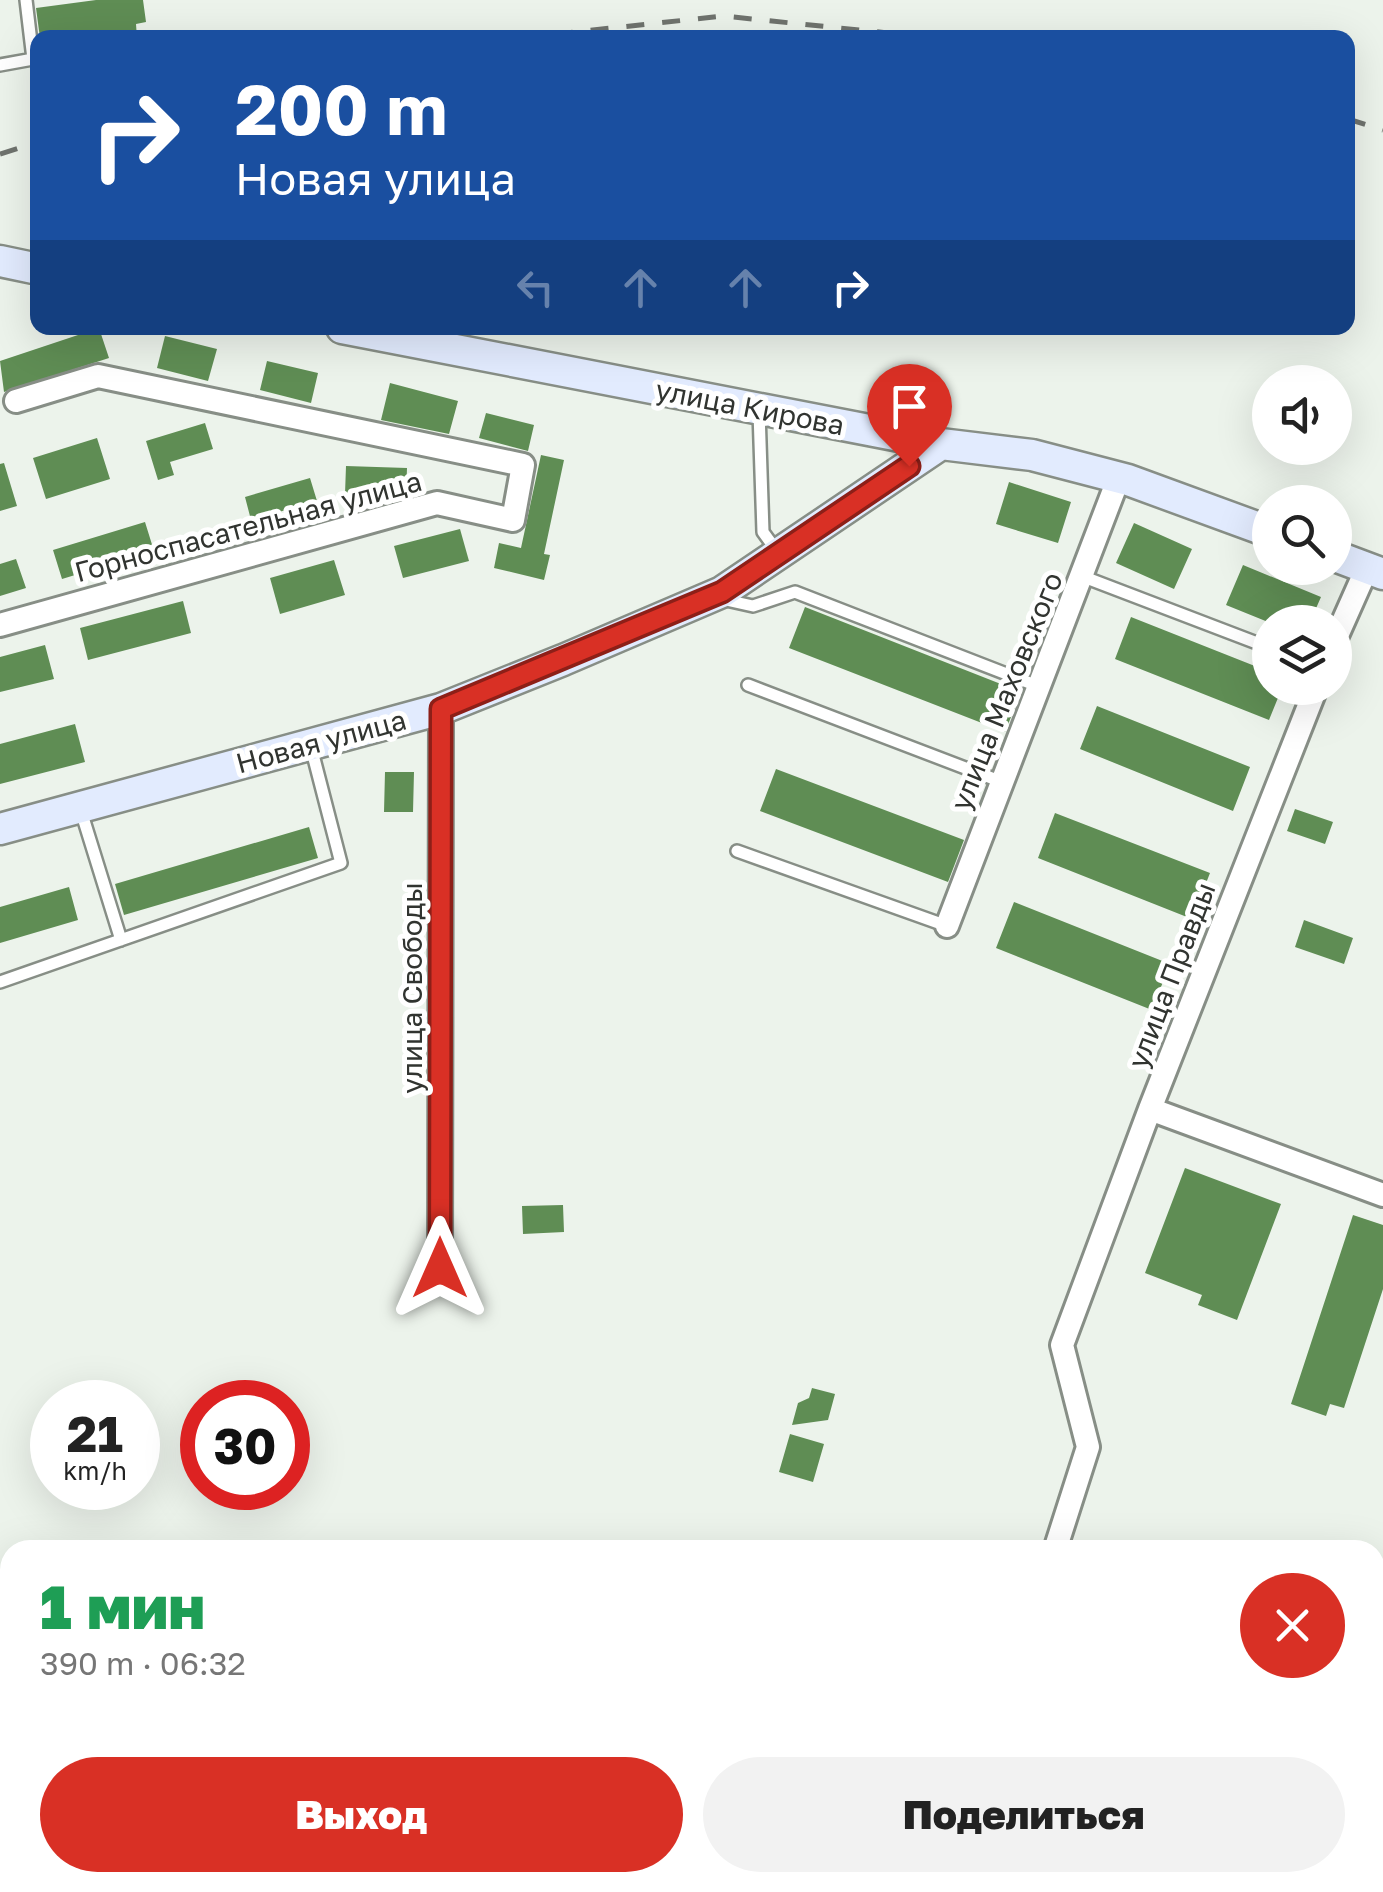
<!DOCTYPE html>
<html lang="ru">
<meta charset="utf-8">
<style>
:root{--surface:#fff;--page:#f2f2f2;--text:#222;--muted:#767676;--accent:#d93025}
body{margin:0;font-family:"Golos Text",sans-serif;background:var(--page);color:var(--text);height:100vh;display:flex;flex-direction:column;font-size:38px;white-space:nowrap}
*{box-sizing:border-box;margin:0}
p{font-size:32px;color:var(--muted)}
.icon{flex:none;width:55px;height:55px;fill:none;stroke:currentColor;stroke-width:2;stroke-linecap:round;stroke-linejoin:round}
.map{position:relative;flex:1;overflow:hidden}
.details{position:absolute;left:0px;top:1540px;width:1385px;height:352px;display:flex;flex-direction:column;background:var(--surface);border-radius:30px 30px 0 0;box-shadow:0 10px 40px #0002}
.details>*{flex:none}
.hud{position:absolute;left:30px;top:30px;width:1325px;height:305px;border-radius:20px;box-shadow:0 10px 40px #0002;background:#1a4fa0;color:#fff;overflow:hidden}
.controls{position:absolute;left:1252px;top:365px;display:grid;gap:20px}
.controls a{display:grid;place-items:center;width:100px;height:100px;border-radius:50%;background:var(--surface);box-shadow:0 10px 40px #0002;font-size:50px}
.speed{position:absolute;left:30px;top:1380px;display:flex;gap:20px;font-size:50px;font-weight:700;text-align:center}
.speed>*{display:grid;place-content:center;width:130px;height:130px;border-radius:50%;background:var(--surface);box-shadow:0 10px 40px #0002;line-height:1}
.speed small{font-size:25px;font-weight:400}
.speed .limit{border:15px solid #d22;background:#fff;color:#111}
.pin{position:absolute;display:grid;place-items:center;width:85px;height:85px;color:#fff;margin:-102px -42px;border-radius:50% 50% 50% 0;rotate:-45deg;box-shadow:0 0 10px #0007}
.pin .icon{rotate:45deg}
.me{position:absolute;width:110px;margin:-55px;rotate:0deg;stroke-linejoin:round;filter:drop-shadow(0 0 8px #0008)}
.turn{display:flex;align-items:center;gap:35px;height:210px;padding:0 40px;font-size:45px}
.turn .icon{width:130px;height:130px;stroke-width:2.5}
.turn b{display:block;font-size:70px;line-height:85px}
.lanes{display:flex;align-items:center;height:95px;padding:0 40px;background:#0003;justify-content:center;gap:50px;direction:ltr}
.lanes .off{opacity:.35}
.round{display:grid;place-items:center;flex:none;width:105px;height:105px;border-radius:52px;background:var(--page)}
.headline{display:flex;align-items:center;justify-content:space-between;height:170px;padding:0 40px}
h1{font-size:60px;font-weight:800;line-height:75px;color:#1e9e55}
.cta{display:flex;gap:20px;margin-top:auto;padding:20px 40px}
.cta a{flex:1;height:115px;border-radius:60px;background:var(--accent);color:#fff;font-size:40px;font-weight:800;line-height:115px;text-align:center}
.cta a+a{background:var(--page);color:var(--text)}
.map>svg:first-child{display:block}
</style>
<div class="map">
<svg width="1383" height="1892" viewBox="0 0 1383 1892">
<defs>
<pattern id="water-rules" width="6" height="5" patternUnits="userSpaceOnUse" patternTransform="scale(2.5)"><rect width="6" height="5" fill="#8bbc80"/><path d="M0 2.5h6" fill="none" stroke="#729a69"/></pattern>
</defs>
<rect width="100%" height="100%" fill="#ecf3eb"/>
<!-- water -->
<path fill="url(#water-rules)" d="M1383,1762V1892H1356L1355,1883L1375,1882V1774Z"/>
<!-- building -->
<path fill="#5f8d54" d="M96,0H143L146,22L136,24L137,38H40L36,8Z
M99,328L109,358L4,392L0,361Z
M165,336L217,349L208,381L157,368Z
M267,361L318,373L311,403L260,390Z
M390,383L458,401L449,434L381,420Z
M486,413L534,425L528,451L479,438Z
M205,423L213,449L170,462L174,475L158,480L146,441Z
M97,438L110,479L46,499L33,458Z
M541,455L564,460L544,554L550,555L544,580L494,568L499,543L521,548Z
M4,463L17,506L0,511V464Z
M346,466L407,468L406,496L345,494Z
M310,478L317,501L251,520L245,497Z
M1009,482L1071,502L1058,543L996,524Z
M145,522L154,551L62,579L53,550Z
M1134,523L1192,549L1174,589L1116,563Z
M460,529L469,561L403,578L394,546Z
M16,559L26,588L0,596V564Z
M334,560L345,595L280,614L270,578Z
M1243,565L1321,597L1310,622H1268L1226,605Z
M183,601L191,633L88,660L80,628Z
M805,607L1021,692L1005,732L789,648Z
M1131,617L1270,672V688H1282L1269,720L1115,659Z
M45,645L54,679L0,692V657Z
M1097,706L1250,767L1233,811L1080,749Z
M75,724L85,762L0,784V744Z
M776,769L964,840L948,882L760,811Z
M385,772H414L413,812H384Z
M1295,809L1333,822L1325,844L1287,831Z
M1055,813L1210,873L1192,919L1038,858Z
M309,827L318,858L124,915L115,884Z
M69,887L78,920L0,943V907Z
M1014,902L1170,964L1152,1010L996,948Z
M1304,920L1353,938L1344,964L1295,947Z
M1185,1168L1281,1204L1237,1320L1198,1305L1202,1295L1145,1273Z
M563,1205L564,1232L523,1234L522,1206Z
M1353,1215L1383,1225V1289L1344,1408L1330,1404L1326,1416L1291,1404Z
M812,1388L835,1394L828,1420L792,1425L798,1403L809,1398Z
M790,1434L824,1444L813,1482L779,1472Z"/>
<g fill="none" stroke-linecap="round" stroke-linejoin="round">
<defs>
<path id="lane" d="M0,65L33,59L26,0
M759,412L763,532L779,554
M1084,577L1270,648
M723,594L726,600L753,606L795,592L1040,687
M748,685L1002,782
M81,811L121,940
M737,851L947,926
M0,982L341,863L311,747
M466,1892L469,1882"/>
<path id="street" d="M0,625L437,503L513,520L523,465L98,376L16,401
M1335,640L1367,568
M1316,688L1150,1109L1383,1195
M947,926L1119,477
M440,1268L441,709
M1055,1550L1088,1447L1062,1345L1150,1109
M818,1892L828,1882"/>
<path id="secondary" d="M0,261L38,269
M342,328L941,444L1032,455L1128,480L1270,532
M1335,556L1383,574
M0,829L441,709L563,660L722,592L941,444"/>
</defs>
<!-- lane casing -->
<use href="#lane" stroke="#878e86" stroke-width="16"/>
<!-- street casing -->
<use href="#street" stroke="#878e86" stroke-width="28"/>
<!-- secondary casing -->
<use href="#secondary" stroke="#878e86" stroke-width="35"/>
<!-- lane -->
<use href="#lane" stroke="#fff" stroke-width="11"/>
<!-- street -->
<use href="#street" stroke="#fff" stroke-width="22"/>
<!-- secondary -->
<use href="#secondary" stroke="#e2ebfe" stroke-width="30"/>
<!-- rail -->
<path stroke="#6f736e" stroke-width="5" stroke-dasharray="18 18" stroke-linecap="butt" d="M519,38L723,16L937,38
M1348,119L1383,130
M0,154L38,142"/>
</g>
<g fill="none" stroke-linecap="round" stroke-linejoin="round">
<defs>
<path id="route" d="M440,1268L441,709L722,592L909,466"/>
</defs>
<!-- route casing -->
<use href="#route" stroke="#8d1f18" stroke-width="25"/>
<!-- route -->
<use href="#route" stroke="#d93025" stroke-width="18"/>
</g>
<g text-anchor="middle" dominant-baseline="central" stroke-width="10" stroke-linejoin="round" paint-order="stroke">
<!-- street labels -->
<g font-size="28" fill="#313430" stroke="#fff">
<text transform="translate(750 407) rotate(11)">улица Кирова</text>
<text transform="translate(248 526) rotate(-15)">Горноспасательная улица</text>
<text transform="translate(1006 691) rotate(-68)">улица Маховского</text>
<text transform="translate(321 741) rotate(-15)">Новая улица</text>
<text transform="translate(1171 975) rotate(-69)">улица Правды</text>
<text transform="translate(411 988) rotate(-90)">улица Свободы</text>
</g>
</g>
</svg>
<div class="controls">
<a><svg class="icon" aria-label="sound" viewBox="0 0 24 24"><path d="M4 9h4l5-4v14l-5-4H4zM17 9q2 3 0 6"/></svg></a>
<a><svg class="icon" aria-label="search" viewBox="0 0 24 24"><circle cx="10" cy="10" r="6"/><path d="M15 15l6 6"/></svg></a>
<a><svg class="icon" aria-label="layers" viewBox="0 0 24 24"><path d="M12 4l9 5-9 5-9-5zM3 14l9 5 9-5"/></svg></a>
</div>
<div class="speed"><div>21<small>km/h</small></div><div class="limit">30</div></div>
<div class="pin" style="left:909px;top:466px;background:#d93025"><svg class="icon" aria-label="arrive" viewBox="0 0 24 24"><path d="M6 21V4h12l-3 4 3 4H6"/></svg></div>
<svg class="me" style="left:440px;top:1268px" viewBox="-20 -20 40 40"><path d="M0-17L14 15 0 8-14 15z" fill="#d93025" stroke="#fff" stroke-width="4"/></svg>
<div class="hud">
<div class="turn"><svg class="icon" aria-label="right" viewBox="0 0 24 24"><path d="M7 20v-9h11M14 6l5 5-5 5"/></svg><div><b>200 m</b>Новая улица</div></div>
<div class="lanes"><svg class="icon off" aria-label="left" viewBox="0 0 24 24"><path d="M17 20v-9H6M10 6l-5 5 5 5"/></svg><svg class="icon off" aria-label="ahead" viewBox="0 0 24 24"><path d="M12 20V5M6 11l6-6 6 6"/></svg><svg class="icon off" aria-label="ahead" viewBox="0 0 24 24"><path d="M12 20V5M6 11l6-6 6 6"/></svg><svg class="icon" aria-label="right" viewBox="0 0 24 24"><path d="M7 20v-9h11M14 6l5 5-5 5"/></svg></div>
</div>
<section class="details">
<div class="headline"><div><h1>1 мин</h1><p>390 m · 06:32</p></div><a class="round" style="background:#d93025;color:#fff"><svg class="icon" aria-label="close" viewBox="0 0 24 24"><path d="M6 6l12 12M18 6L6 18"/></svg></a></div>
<div class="cta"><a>Выход</a><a>Поделиться</a></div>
</section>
</div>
